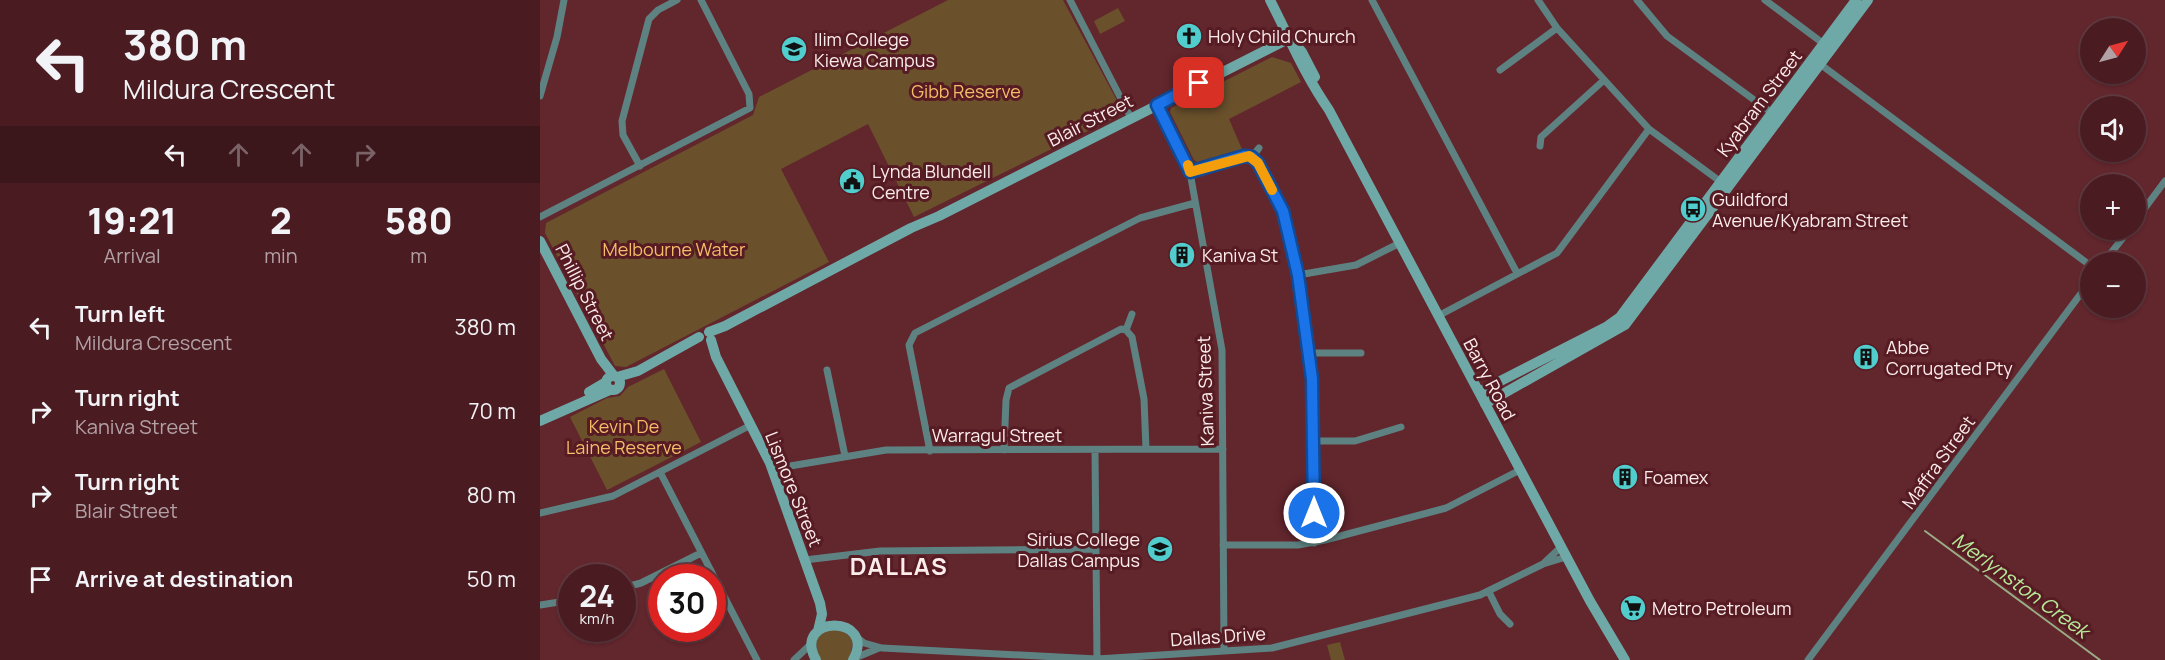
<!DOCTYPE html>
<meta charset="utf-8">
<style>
:root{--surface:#4a1c22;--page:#51252a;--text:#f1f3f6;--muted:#b2a1a5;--line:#613a40}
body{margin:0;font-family:Manrope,sans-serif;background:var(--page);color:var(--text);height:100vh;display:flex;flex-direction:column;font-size:22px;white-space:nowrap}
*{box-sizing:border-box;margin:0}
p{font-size:20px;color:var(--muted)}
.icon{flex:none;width:33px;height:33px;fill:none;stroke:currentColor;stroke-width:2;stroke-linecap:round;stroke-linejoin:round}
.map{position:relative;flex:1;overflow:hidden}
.details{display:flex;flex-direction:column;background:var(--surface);width:540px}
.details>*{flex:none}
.top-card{background:#4a1c22;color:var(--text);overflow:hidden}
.needle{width:39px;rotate:54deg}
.fabs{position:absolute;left:1540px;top:18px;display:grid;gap:12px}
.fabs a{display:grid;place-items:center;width:66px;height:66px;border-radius:50%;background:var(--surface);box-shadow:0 2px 4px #0004,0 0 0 2px var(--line);font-size:30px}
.speed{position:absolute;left:18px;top:564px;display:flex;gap:12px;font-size:30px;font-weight:700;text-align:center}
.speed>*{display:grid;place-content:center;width:78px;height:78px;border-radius:50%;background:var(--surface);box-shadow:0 2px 4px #0004,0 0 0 2px var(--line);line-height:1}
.speed small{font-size:15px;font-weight:400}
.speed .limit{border:9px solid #d22;background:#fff;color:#111}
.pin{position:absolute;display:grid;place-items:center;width:51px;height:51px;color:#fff;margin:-26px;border-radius:12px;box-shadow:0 3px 9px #0006}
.me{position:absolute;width:66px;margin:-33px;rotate:0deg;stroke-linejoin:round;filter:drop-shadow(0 0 4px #0008)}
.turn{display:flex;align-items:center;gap:21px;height:126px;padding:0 24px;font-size:27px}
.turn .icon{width:78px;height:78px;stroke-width:2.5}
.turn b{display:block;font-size:42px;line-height:51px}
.lanes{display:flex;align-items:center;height:57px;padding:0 24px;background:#0003;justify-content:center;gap:30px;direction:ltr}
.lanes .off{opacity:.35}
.eta{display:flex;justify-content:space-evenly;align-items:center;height:102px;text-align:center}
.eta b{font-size:36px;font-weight:800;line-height:42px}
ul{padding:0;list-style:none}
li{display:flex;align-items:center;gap:18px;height:84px;padding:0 24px}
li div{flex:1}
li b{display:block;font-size:22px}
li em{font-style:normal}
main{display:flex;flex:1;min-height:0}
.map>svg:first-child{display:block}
</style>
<main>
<section class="details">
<div class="top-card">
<div class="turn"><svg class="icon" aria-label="left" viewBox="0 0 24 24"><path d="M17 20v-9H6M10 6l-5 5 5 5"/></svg><div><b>380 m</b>Mildura Crescent</div></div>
<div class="lanes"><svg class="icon" aria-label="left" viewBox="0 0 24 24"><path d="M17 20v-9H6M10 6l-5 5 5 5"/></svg><svg class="icon off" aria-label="ahead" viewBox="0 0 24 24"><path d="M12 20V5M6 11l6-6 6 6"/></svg><svg class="icon off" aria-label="ahead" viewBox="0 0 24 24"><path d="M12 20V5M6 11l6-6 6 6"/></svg><svg class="icon off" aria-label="right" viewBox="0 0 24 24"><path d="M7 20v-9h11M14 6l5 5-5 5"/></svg></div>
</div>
<div class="eta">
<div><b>19:21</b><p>Arrival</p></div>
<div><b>2</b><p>min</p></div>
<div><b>580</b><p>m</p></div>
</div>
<ul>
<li><svg class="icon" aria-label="left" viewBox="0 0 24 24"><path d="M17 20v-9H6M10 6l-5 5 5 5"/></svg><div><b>Turn left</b><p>Mildura Crescent</p></div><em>380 m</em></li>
<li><svg class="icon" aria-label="right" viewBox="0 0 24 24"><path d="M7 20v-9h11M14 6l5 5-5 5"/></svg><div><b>Turn right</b><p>Kaniva Street</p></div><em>70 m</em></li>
<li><svg class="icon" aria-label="right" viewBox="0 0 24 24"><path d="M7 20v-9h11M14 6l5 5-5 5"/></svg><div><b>Turn right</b><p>Blair Street</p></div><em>80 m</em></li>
<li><svg class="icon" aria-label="arrive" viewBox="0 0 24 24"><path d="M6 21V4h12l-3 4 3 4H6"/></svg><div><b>Arrive at destination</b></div><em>50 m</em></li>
</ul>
</section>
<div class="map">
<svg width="1625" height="660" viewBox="0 0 1625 660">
<rect width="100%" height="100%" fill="#62262d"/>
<!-- green -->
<path fill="#6a512c" d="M408,0H523L581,108L578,116L374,217L328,124L241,169L289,262L86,367L75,366L5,233L6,223L213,115L219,97Z
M578,8L585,21L560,34L554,21Z
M732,57L751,63L761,82L689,119L702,149L657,162L654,160L630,112L631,108Z
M124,369L161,442L67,490L30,417L67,398L80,396L88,387Z
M298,627L313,639L310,660H279C274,635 274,636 298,627Z
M800,642L805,660H791L787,645Z"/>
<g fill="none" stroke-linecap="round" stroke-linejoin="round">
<!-- stream -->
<path stroke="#99ad86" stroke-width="2" d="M1385,531L1560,660"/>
<!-- street -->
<path stroke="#5e8282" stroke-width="7" d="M530,0L591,118
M832,0L977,273
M998,0L1017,28L1109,129L1181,182
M1097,0L1127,36L1232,113
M1225,0L1284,44
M1280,64L1551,266
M960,70L1017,28
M0,96L17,37L24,0
M617,105L649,167L682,350L684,651
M1000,146L1001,137L1064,80
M712,157L719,148
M100,166L83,135L82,121L109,19L118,10L137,0
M649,172L704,156L712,157C720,164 724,175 729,184C780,281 774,434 774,543
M0,217L210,108L209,94L161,0
M1596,220L1625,181
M1564,262L1589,230
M758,275L816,265L860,243
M898,316L1017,253L1109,129
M586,330L592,314
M769,353H821
M287,370L305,456
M773,441H815L861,427
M464,450L466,400L469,388L581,329L586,330L592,337L604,399L606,449
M555,450L557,659
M390,451L369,345L375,333L600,218L655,203
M232,469L346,450L683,449
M120,472L217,660
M0,513L73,496L211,425
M683,545H758L785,540L906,508L980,470
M265,560L340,551L556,549
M1005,562L1021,547
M82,588L101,583L161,553
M949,592L960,614L970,624
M0,605L32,600
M315,636L324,643L342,648L557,659L732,648L940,595L1003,564L1026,557
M315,658L339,648
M254,660L272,643
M1268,660L1551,280"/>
<!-- secondary -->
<path stroke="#6ea9a8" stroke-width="10" d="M730,0C750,39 764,74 789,110L1050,601L1085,660
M750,38L762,52L775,77
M0,241L61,359L74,376
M169,332L185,326L371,228L399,216L750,38
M171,340L176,357L230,463L280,603L282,614L278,631
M66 383a7 7 0 1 1 14 0a7 7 0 1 1-14 0Z
M77,377L98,371L159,337
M49,392L66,382
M939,392L1066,327L1080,317L1316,0
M945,404L1085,325L1328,0
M0,421L70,390
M276,660C251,614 338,614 313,660"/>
</g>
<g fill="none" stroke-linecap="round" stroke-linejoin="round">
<defs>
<path id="route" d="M659,83L617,105L650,172L704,156L712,157L718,163L743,211L758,275L772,379L774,513"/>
</defs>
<!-- route casing -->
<use href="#route" stroke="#114b97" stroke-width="15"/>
<!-- route -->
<use href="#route" stroke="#1a73e8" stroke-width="10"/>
<!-- slow -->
<path stroke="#f59e0b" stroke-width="10" d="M648,165L650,172L709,156L718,163L732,190"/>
</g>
<!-- icons -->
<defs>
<symbol id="church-disc" viewBox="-11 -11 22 22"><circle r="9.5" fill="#52cdcd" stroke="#561b23"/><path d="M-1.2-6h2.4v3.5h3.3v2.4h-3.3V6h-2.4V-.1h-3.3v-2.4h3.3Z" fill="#111"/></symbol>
<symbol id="school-disc" viewBox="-11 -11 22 22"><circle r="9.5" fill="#52cdcd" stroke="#561b23"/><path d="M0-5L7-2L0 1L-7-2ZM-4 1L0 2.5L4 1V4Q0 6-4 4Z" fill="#111"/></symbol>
<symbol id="civic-disc" viewBox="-11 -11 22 22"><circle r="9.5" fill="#52cdcd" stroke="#561b23"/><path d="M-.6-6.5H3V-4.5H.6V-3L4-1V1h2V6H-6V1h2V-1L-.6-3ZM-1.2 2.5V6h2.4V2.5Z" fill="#111"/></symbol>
<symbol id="bus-disc" viewBox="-11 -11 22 22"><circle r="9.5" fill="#52cdcd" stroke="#561b23"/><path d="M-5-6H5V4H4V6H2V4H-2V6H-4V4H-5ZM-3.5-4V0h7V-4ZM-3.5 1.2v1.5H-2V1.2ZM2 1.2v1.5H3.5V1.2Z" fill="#111"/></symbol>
<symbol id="building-disc" viewBox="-11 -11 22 22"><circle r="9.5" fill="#52cdcd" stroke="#561b23"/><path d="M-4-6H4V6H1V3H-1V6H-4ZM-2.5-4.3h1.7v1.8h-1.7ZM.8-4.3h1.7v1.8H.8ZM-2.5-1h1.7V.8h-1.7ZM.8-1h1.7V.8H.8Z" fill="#111"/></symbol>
<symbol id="supermarket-disc" viewBox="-11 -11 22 22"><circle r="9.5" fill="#52cdcd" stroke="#561b23"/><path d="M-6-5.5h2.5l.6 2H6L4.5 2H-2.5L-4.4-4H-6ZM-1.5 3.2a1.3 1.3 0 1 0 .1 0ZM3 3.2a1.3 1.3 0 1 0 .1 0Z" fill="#111"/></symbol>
</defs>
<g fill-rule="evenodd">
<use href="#church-disc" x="634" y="21" width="30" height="30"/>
<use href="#school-disc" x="239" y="34" width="30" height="30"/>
<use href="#civic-disc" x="297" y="166" width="30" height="30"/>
<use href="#bus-disc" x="1138" y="194" width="30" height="30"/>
<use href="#building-disc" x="627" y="240" width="30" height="30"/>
<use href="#building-disc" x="1311" y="342" width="30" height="30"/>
<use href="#building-disc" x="1070" y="462" width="30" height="30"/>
<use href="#school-disc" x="605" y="534" width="30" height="30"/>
<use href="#supermarket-disc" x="1078" y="593" width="30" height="30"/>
</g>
<g text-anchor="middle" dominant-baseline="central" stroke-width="6" stroke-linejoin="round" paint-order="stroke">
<!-- poi labels -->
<g font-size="18" fill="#fcecec" stroke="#561b23" text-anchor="start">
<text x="668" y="36">Holy Child Church</text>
<text x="274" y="39">Ilim College<tspan x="274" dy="21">Kiewa Campus</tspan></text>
<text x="332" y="171">Lynda Blundell<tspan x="332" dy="21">Centre</tspan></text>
<text x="1172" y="199">Guildford<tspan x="1172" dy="21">Avenue/Kyabram Street</tspan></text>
<text x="662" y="255">Kaniva St</text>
<text x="1346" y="347">Abbe<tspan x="1346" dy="21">Corrugated Pty</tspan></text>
<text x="1104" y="477">Foamex</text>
<text x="600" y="539" text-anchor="end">Sirius College<tspan x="600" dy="21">Dallas Campus</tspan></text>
<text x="1112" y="608">Metro Petroleum</text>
</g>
<!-- park labels -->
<g font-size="18" fill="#f5bc69" stroke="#561b23">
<text x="426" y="91">Gibb Reserve</text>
<text x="134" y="249">Melbourne Water</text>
<text x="84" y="426">Kevin De<tspan x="84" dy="21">Laine Reserve</tspan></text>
</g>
<!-- street labels -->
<g font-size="18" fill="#fcecec" stroke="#561b23">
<text transform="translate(1219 103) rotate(-53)">Kyabram Street</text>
<text transform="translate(550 120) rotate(-27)">Blair Street</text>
<text transform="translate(45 292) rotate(63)">Phillip Street</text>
<text transform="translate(950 379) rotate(62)">Barry Road</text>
<text transform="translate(665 391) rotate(-92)">Kaniva Street</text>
<text x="457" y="435">Warragul Street</text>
<text transform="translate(1398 462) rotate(-54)">Maffra Street</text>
<text transform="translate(254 489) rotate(68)">Lismore Street</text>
<text transform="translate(678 636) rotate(-4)">Dallas Drive</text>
</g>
<!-- water labels -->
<g font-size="20" font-style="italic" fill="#b6eb9a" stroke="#561b23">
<text transform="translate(1481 585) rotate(36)">Merlynston Creek</text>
</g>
<!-- district labels -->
<g font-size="24" font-weight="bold" letter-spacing="1.5" fill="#fcecec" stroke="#561b23">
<text x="359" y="565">DALLAS</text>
</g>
</g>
</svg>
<div class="fabs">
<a><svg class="needle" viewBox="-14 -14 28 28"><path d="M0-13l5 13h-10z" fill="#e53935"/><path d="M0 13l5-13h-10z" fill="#b2a1a5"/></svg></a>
<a><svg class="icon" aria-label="sound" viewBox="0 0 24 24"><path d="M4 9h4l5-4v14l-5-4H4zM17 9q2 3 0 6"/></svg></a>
<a>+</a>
<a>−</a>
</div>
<div class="speed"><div>24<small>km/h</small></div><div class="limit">30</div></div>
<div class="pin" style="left:659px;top:83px;background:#d93025"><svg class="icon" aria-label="arrive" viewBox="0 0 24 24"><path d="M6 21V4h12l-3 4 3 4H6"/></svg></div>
<svg class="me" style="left:774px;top:513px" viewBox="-20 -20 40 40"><circle r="17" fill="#1a73e8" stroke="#fff" stroke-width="3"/><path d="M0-11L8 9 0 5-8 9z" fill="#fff"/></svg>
</div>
</main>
